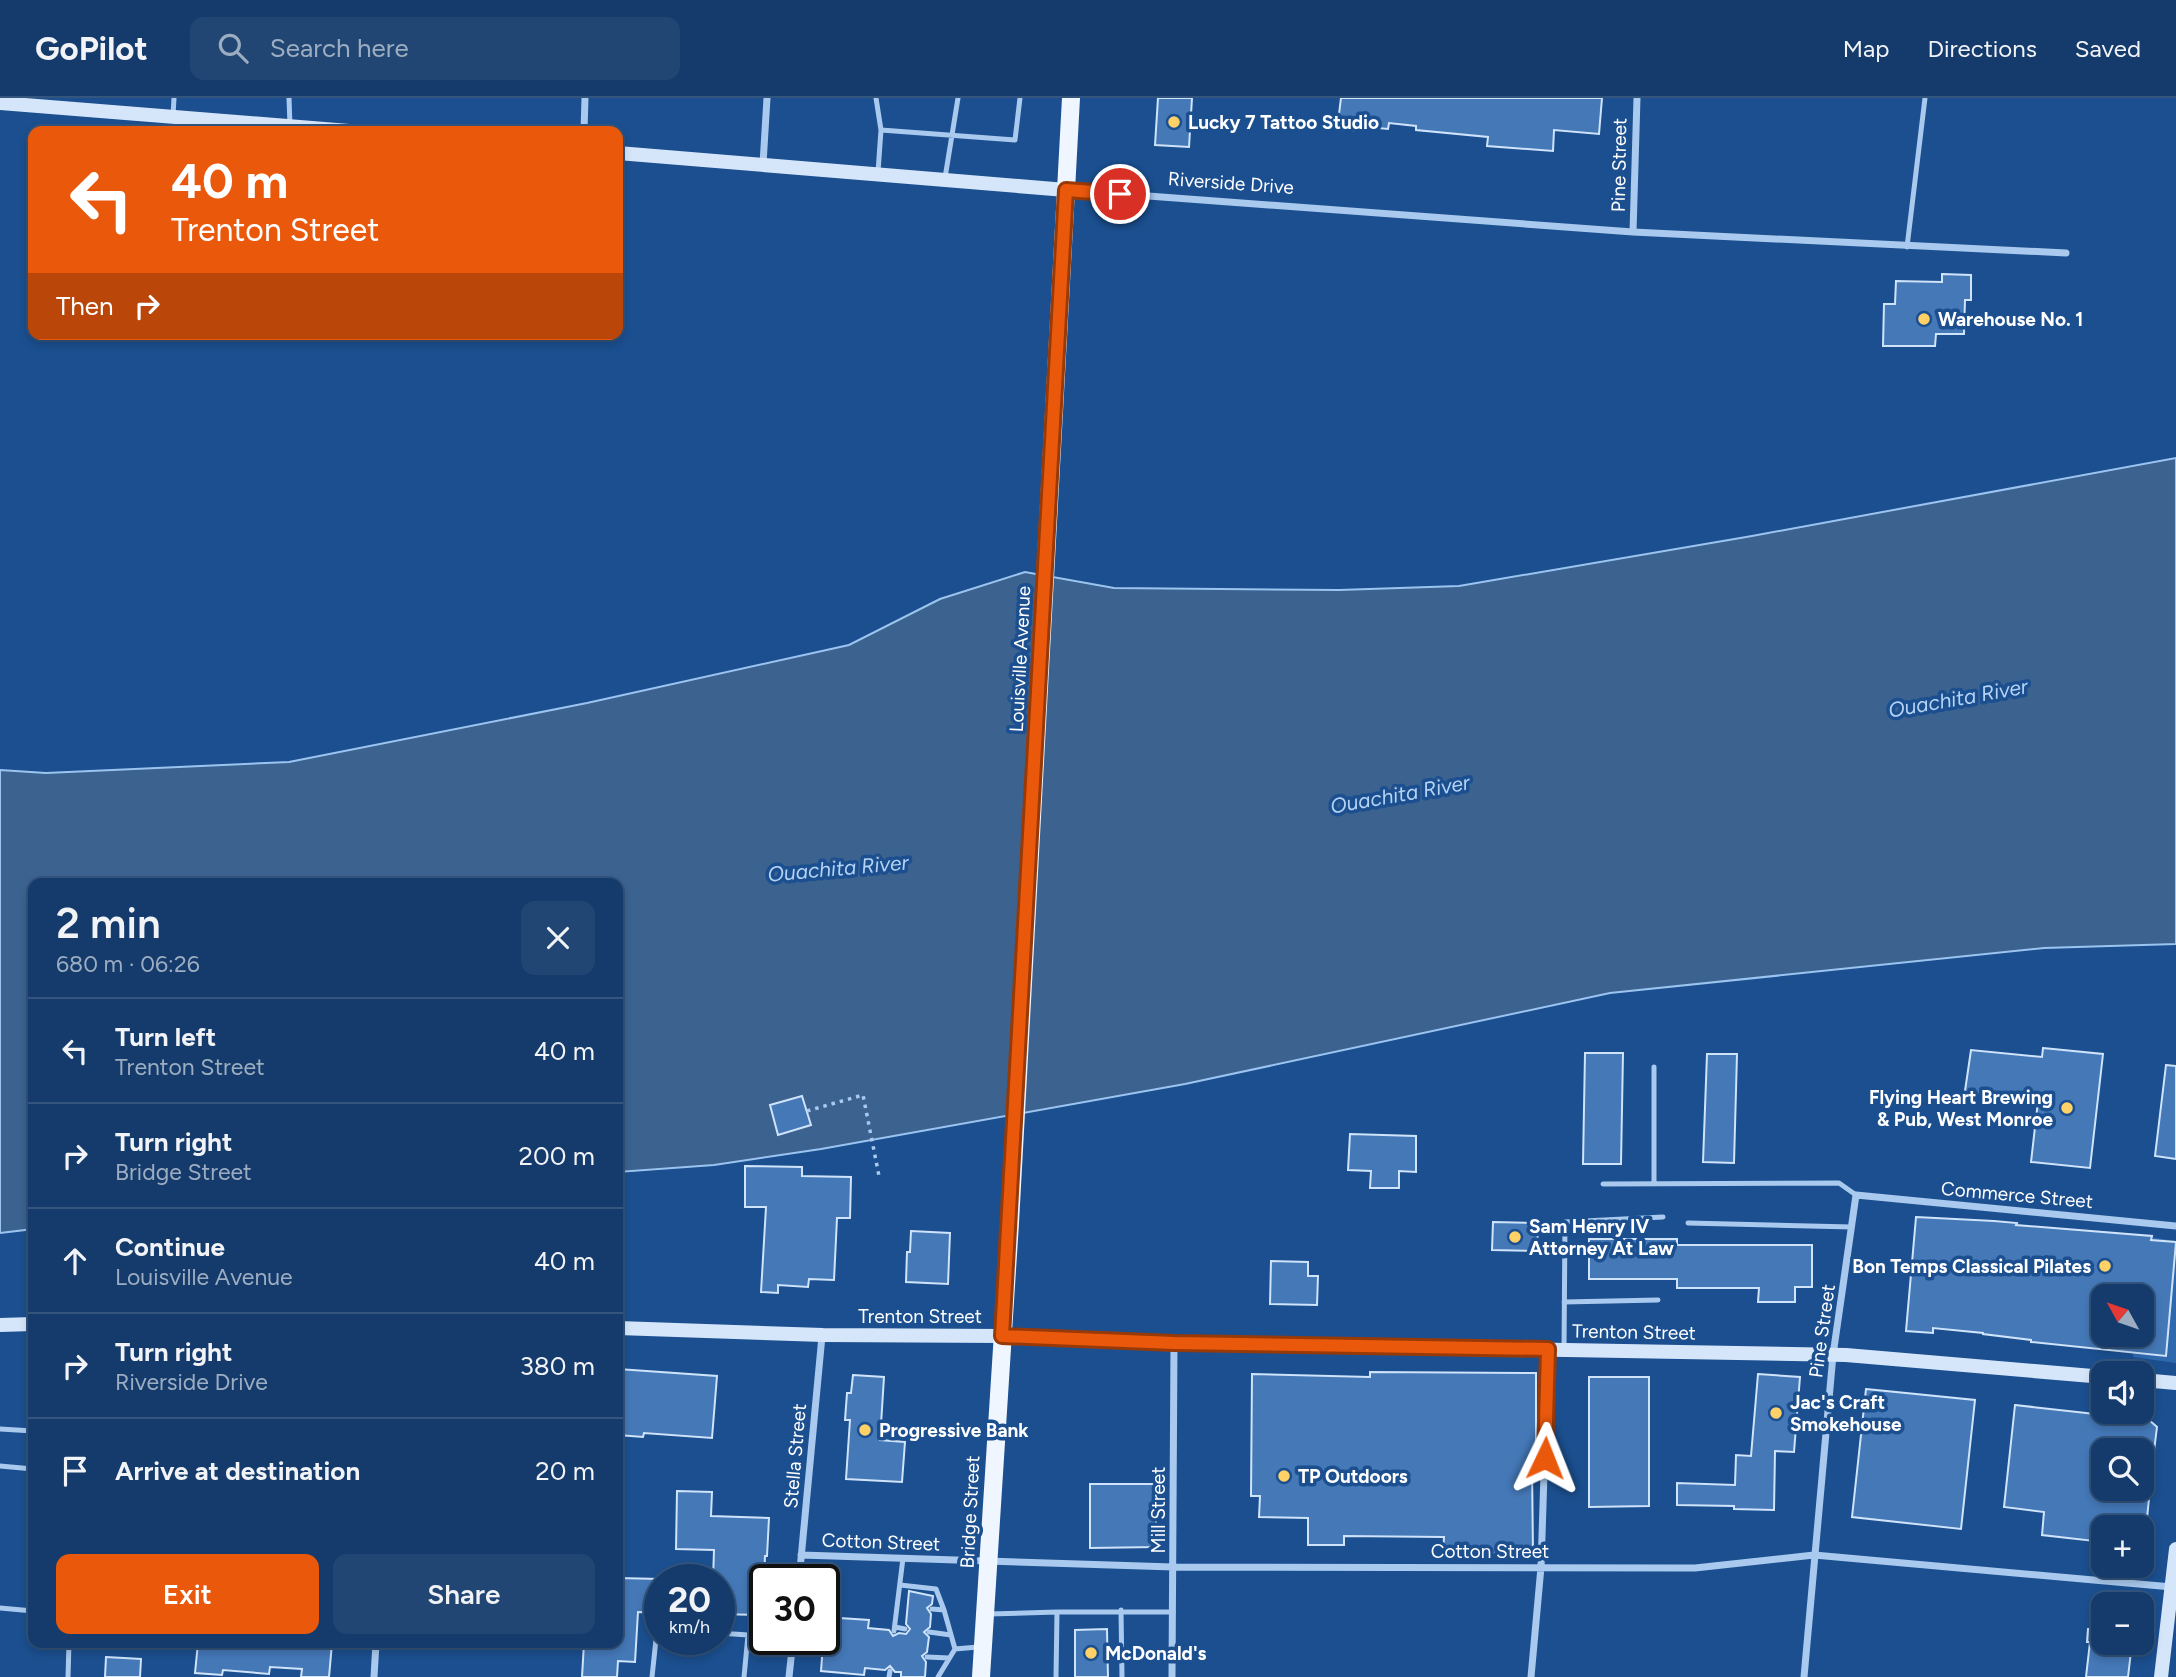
<!DOCTYPE html>
<meta charset="utf-8">
<style>
:root{--surface:#143b6b;--page:#214673;--text:#f1f3f6;--muted:#9dadc1;--line:#33557e;--accent:#ea580c}
body{margin:0;font-family:Figtree,sans-serif;background:var(--page);color:var(--text);height:100vh;display:flex;flex-direction:column;font-size:26px;white-space:nowrap}
*{box-sizing:border-box;margin:0}
p{font-size:23px;color:var(--muted)}
.icon{flex:none;width:38px;height:38px;fill:none;stroke:currentColor;stroke-width:2;stroke-linecap:round;stroke-linejoin:round}
.map{position:relative;flex:1;overflow:hidden}
.panel{position:absolute;left:28px;top:780px;width:595px;height:770px;display:flex;flex-direction:column;background:var(--surface);border-radius:14px;box-shadow:0 4px 10px #0003,0 0 0 2px var(--line)}
.panel>*{flex:none}
.guide{position:absolute;left:28px;top:28px;width:595px;height:214px;border-radius:14px;box-shadow:0 4px 10px #0003,0 0 0 2px var(--line);background:#ea580c;color:#fff;overflow:hidden}
.needle{width:46px;rotate:310deg}
.controls{position:absolute;left:2091px;top:1186px;display:grid;gap:14px}
.controls a{display:grid;place-items:center;width:63px;height:63px;border-radius:14px;background:var(--surface);box-shadow:0 4px 10px #0003,0 0 0 2px var(--line);font-size:35px}
.speed{position:absolute;left:644px;top:1466px;display:flex;gap:14px;font-size:35px;font-weight:700;text-align:center}
.speed>*{display:grid;place-content:center;width:91px;height:91px;border-radius:50%;background:var(--surface);box-shadow:0 4px 10px #0003,0 0 0 2px var(--line);line-height:1}
.speed small{font-size:18px;font-weight:400}
.speed .limit{border:4px solid #111;border-radius:10px;background:#fff;color:#111}
.pin{position:absolute;display:grid;place-items:center;width:60px;height:60px;color:#fff;margin:-30px;border:4px solid #fff;border-radius:50%;box-shadow:0 2px 7px #0007}
.me{position:absolute;width:77px;margin:-38px;rotate:2deg;stroke-linejoin:round;filter:drop-shadow(0 0 5px #0008)}
.turn{display:flex;align-items:center;gap:24px;height:147px;padding:0 28px;font-size:32px}
.turn .icon{width:91px;height:91px;stroke-width:2.5}
.turn b{display:block;font-size:49px;line-height:60px}
.then{display:flex;align-items:center;height:66px;padding:0 28px;background:#0003;gap:14px;font-size:26px}
.round{display:grid;place-items:center;flex:none;width:74px;height:74px;border-radius:14px;background:var(--page)}
.summary{display:flex;align-items:center;justify-content:space-between;height:119px;padding:0 28px}
h1{font-size:42px;font-weight:600;line-height:52px}
.button{display:flex;gap:14px;margin-top:auto;padding:14px 28px}
.button a{flex:1;height:80px;border-radius:14px;background:var(--accent);color:#fff;font-size:28px;font-weight:600;line-height:80px;text-align:center}
.button a+a{background:var(--page);color:var(--text)}
ul{padding:0;list-style:none}
li{display:flex;align-items:center;gap:21px;height:105px;padding:0 28px;border-top:2px solid var(--line)}
li div{flex:1}
li b{display:block;font-size:26px}
li em{font-style:normal}
header{display:flex;align-items:center;gap:42px;box-sizing:border-box;height:98px;padding:0 35px;background:var(--surface);border-bottom:2px solid var(--line)}
header strong{font-size:33px}
nav{display:flex;gap:38px;margin-inline-start:auto;font-size:24px}
.search{width:490px;height:63px;background:var(--page);display:flex;align-items:center;gap:18px;box-sizing:border-box;padding:0 24px;border-radius:14px;color:var(--muted);font-size:26px}
.map>svg:first-child{display:block}
</style>
<header>
<strong>GoPilot</strong>
<div class="search"><svg class="icon" aria-label="search" viewBox="0 0 24 24"><circle cx="10" cy="10" r="6"/><path d="M15 15l6 6"/></svg>Search here</div>
<nav><a>Map</a><a>Directions</a><a>Saved</a></nav>
</header>
<div class="map">
<svg width="2176" height="1579" viewBox="0 0 2176 1579">
<rect width="100%" height="100%" fill="#1b4f8f"/>
<!-- green -->
<path fill="#2e69ad" d="M2143,1138L2176,1143V1265L2133,1259L2134,1237H2142Z"/>
<!-- water -->
<path fill="#3c6290" stroke="#9cc4f0" stroke-width="2" d="M2176,360V846L2044,850L1610,895L1185,986L821,1051L714,1067L618,1074V786H33V1131L0,1135V672L46,675L289,664L587,605L849,547L940,501L1025,474L1114,490L1339,492L1459,488L1752,438Z"/>
<!-- building -->
<path fill="#4478b7" stroke="#cfe3fa" stroke-width="2" fill-rule="evenodd" d="M1158,0H1192L1189,49L1155,47Z
M1341,0H1602L1599,36L1554,32L1553,53L1487,48L1488,39L1416,32V28L1389,25L1388,31L1356,28L1355,33L1337,32Z
M1942,176L1971,177V202H1965L1964,236H1936L1935,248H1883L1884,206H1895L1896,183L1942,184Z
M2043,950L2103,956L2090,1070L2031,1064L2038,1003L1965,993L1971,952L2042,959Z
M1585,955H1623L1621,1066H1583Z
M1707,956H1737L1734,1065L1703,1064Z
M2166,967L2176,968V1061L2155,1058Z
M802,998L811,1027L778,1037L770,1007Z
M1350,1036L1416,1038V1074L1399,1073V1090H1370L1371,1073L1348,1072Z
M745,1068L802,1069V1078L851,1079L850,1120H837L834,1182L809,1181L808,1189L778,1187V1195L761,1194L766,1109H745Z
M1916,1119L1994,1123L2017,1125L2016,1127L2152,1138L2151,1142L2176,1144L2166,1258L2031,1244V1242L1983,1236V1235L1933,1230V1235L1906,1233ZM2104,1199H2142V1237H2104Z
M1493,1124L1538,1125L1537,1153L1492,1152Z
M911,1133L950,1135L948,1186L906,1184L907,1154H910Z
M1589,1141H1677V1147H1812V1189H1795V1204H1758L1759,1190H1677V1181H1589Z
M1271,1163L1308,1164V1178H1318L1317,1207L1270,1206Z
M618,1271L717,1278L712,1340L644,1335L643,1339L618,1337Z
M1370,1274L1536,1275V1368H1532L1533,1455L1443,1456L1444,1439L1344,1438V1447H1308V1420L1259,1419L1260,1398H1251L1252,1276L1370,1279Z
M1758,1276L1800,1279L1794,1354L1775,1353L1774,1412L1734,1411V1408L1677,1407V1385L1735,1387L1736,1357L1751,1358Z
M853,1277L884,1279L880,1342L905,1344L902,1384L846,1381L850,1322H845L847,1295H851Z
M1589,1279H1649V1408L1589,1409Z
M1866,1291L1975,1302L1961,1431L1852,1419Z
M2015,1307L2149,1322L2157,1329L2154,1353H2104V1391H2150L2146,1430H2104V1439L2095,1438L2094,1443L2042,1437L2044,1414L2004,1409Z
M1090,1386H1156V1449L1090,1450Z
M677,1393L712,1394L711,1418L769,1420L767,1458H765L764,1482H759L758,1517L719,1516V1482H713L714,1452L676,1451Z
M618,1480L660,1481V1515L638,1514L635,1564L618,1563L617,1579H582L584,1545H618Z
M909,1493L933,1498L932,1506L927,1510L931,1516L930,1529L924,1534L929,1539L927,1554L922,1558L926,1564L925,1579H901V1574H895L890,1568L885,1572L865,1570L864,1577L821,1573L825,1519L869,1522L868,1530L889,1532L893,1538L899,1535L906,1536L910,1531L906,1526Z
M2094,1509L2104,1510V1545H2132L2128,1579H2086L2090,1544H2087L2088,1531H2091Z
M1107,1531L1108,1579H1075V1532Z
M198,1545H332L329,1579H301L302,1571L270,1569L269,1576L223,1572L222,1577L195,1575Z
M106,1559L141,1561L140,1579H105Z"/>
<g fill="none" stroke-linecap="round" stroke-linejoin="round">
<!-- path -->
<path stroke="#a9c9ee" stroke-width="3.5" stroke-dasharray="3.5 5" stroke-linecap="butt" d="M807,1013L863,997L879,1078"/>
<!-- lane -->
<path stroke="#a9c9ee" stroke-width="5" d="M289,0L290,28
M876,0L881,32L1015,42L1020,0
M173,18L174,0
M878,74L881,32
M945,80L958,0
M1907,149L1925,0
M1603,1086L1839,1085L1856,1097
M1654,1086V969
M1688,1125L1852,1129
M1564,1204L1658,1202
M1564,1252L1565,1124L1663,1119
M0,1331L33,1333
M0,1368L33,1371
M900,1487L936,1491L944,1512
M0,1510L33,1513
M932,1511L944,1512L955,1551
M1121,1512L1122,1579
M1057,1514H1173
M988,1516L1057,1514L1056,1579
M895,1529L905,1531
M894,1533L903,1460
M929,1534L951,1537
M719,1535L748,1537L744,1579
M927,1559L949,1560
M68,1579L69,1545
M652,1579L657,1532H660
M889,1579L890,1573
M938,1579L955,1551L978,1549"/>
<!-- street -->
<path stroke="#a9c9ee" stroke-width="7" d="M584,33L585,0
M763,66L767,0
M1068,92L1633,134L2066,155
M1633,134L1637,0
M801,1457L1173,1469L1695,1470L1814,1457L2172,1489
M799,1482L822,1238
M374,1579L376,1545
M789,1579L793,1542
M1172,1579L1174,1245
M1531,1579L1541,1469L1548,1252
M1804,1579L1833,1257L1856,1097L2176,1128"/>
<!-- secondary -->
<path stroke="#d6e6fa" stroke-width="14" d="M0,5L349,33
M618,55L1066,92
M0,1227L33,1226
M618,1230L823,1237L1002,1238L1174,1245L1846,1257L2104,1279
M2142,1282L2176,1285
M2161,1579L2176,1451"/>
<!-- primary -->
<path stroke="#f0f6ff" stroke-width="18" d="M981,1579L1010,1125L1071,0"/>
</g>
<g fill="none" stroke-linecap="round" stroke-linejoin="round">
<defs>
<path id="route" d="M1120,96L1066,92L1002,1238L1174,1245L1548,1251L1545,1360"/>
</defs>
<!-- route casing -->
<use href="#route" stroke="#983908" stroke-width="18"/>
<!-- route -->
<use href="#route" stroke="#ea580c" stroke-width="12"/>
</g>
<!-- markers -->
<g fill="#ffd166" stroke="#1b4f8f" stroke-width="2.5">
<circle cx="1174" cy="24" r="7"/>
<circle cx="1924" cy="221" r="7"/>
<circle cx="2067" cy="1010" r="7"/>
<circle cx="1515" cy="1139" r="7"/>
<circle cx="2105" cy="1168" r="7"/>
<circle cx="1776" cy="1315" r="7"/>
<circle cx="865" cy="1332" r="7"/>
<circle cx="1284" cy="1378" r="7"/>
<circle cx="1091" cy="1555" r="7"/>
</g>
<g text-anchor="middle" dominant-baseline="central" stroke-width="7" stroke-linejoin="round" paint-order="stroke">
<!-- poi labels -->
<g font-size="19" font-weight="bold" fill="#fff" stroke="#1b4f8f" text-anchor="start">
<text x="1188" y="24">Lucky 7 Tattoo Studio</text>
<text x="1938" y="221">Warehouse No. 1</text>
<text x="2053" y="999" text-anchor="end">Flying Heart Brewing<tspan x="2053" dy="22">&amp; Pub, West Monroe</tspan></text>
<text x="1529" y="1128">Sam Henry IV<tspan x="1529" dy="22">Attorney At Law</tspan></text>
<text x="2091" y="1168" text-anchor="end">Bon Temps Classical Pilates</text>
<text x="1790" y="1304">Jac's Craft<tspan x="1790" dy="22">Smokehouse</tspan></text>
<text x="879" y="1332">Progressive Bank</text>
<text x="1298" y="1378">TP Outdoors</text>
<text x="1105" y="1555">McDonald's</text>
</g>
<!-- street labels -->
<g font-size="19" fill="#fff" stroke="#1b4f8f">
<text transform="translate(1619 67) rotate(-89)">Pine Street</text>
<text transform="translate(1231 85) rotate(4)">Riverside Drive</text>
<text transform="translate(1020 561) rotate(-87)">Louisville Avenue</text>
<text transform="translate(2017 1097) rotate(5)">Commerce Street</text>
<text x="920" y="1218">Trenton Street</text>
<text transform="translate(1822 1233) rotate(-82)">Pine Street</text>
<text transform="translate(1634 1234) rotate(1)">Trenton Street</text>
<text transform="translate(795 1358) rotate(-85)">Stella Street</text>
<text transform="translate(1158 1412) rotate(-90)">Mill Street</text>
<text transform="translate(970 1414) rotate(-87)">Bridge Street</text>
<text transform="translate(881 1444) rotate(2)">Cotton Street</text>
<text x="1490" y="1453">Cotton Street</text>
</g>
<!-- water labels -->
<g font-size="21" font-style="italic" fill="#b5d3f5" stroke="#1b4f8f">
<text transform="translate(1958 600) rotate(-10)">Ouachita River</text>
<text transform="translate(1400 696) rotate(-10)">Ouachita River</text>
<text transform="translate(838 770) rotate(-5)">Ouachita River</text>
</g>
</g>
</svg>
<div class="controls">
<a><svg class="needle" viewBox="-14 -14 28 28"><path d="M0-13l5 13h-10z" fill="#e53935"/><path d="M0 13l5-13h-10z" fill="#9dadc1"/></svg></a>
<a><svg class="icon" aria-label="sound" viewBox="0 0 24 24"><path d="M4 9h4l5-4v14l-5-4H4zM17 9q2 3 0 6"/></svg></a>
<a><svg class="icon" aria-label="search" viewBox="0 0 24 24"><circle cx="10" cy="10" r="6"/><path d="M15 15l6 6"/></svg></a>
<a>+</a>
<a>−</a>
</div>
<div class="speed"><div>20<small>km/h</small></div><div class="limit">30</div></div>
<div class="pin" style="left:1120px;top:96px;background:#d93025"><svg class="icon" aria-label="arrive" viewBox="0 0 24 24"><path d="M6 21V4h12l-3 4 3 4H6"/></svg></div>
<svg class="me" style="left:1545px;top:1360px" viewBox="-20 -20 40 40"><path d="M0-17L14 15 0 8-14 15z" fill="#ea580c" stroke="#fff" stroke-width="4"/></svg>
<div class="guide">
<div class="turn"><svg class="icon" aria-label="left" viewBox="0 0 24 24"><path d="M17 20v-9H6M10 6l-5 5 5 5"/></svg><div><b>40 m</b>Trenton Street</div></div>
<div class="then">Then<svg class="icon" aria-label="right" viewBox="0 0 24 24"><path d="M7 20v-9h11M14 6l5 5-5 5"/></svg></div>
</div>
<section class="panel">
<div class="summary"><div><h1>2 min</h1><p>680 m · 06:26</p></div><a class="round"><svg class="icon" aria-label="close" viewBox="0 0 24 24"><path d="M6 6l12 12M18 6L6 18"/></svg></a></div>
<ul>
<li><svg class="icon" aria-label="left" viewBox="0 0 24 24"><path d="M17 20v-9H6M10 6l-5 5 5 5"/></svg><div><b>Turn left</b><p>Trenton Street</p></div><em>40 m</em></li>
<li><svg class="icon" aria-label="right" viewBox="0 0 24 24"><path d="M7 20v-9h11M14 6l5 5-5 5"/></svg><div><b>Turn right</b><p>Bridge Street</p></div><em>200 m</em></li>
<li><svg class="icon" aria-label="ahead" viewBox="0 0 24 24"><path d="M12 20V5M6 11l6-6 6 6"/></svg><div><b>Continue</b><p>Louisville Avenue</p></div><em>40 m</em></li>
<li><svg class="icon" aria-label="right" viewBox="0 0 24 24"><path d="M7 20v-9h11M14 6l5 5-5 5"/></svg><div><b>Turn right</b><p>Riverside Drive</p></div><em>380 m</em></li>
<li><svg class="icon" aria-label="arrive" viewBox="0 0 24 24"><path d="M6 21V4h12l-3 4 3 4H6"/></svg><div><b>Arrive at destination</b></div><em>20 m</em></li>
</ul>
<div class="button"><a>Exit</a><a>Share</a></div>
</section>
</div>
